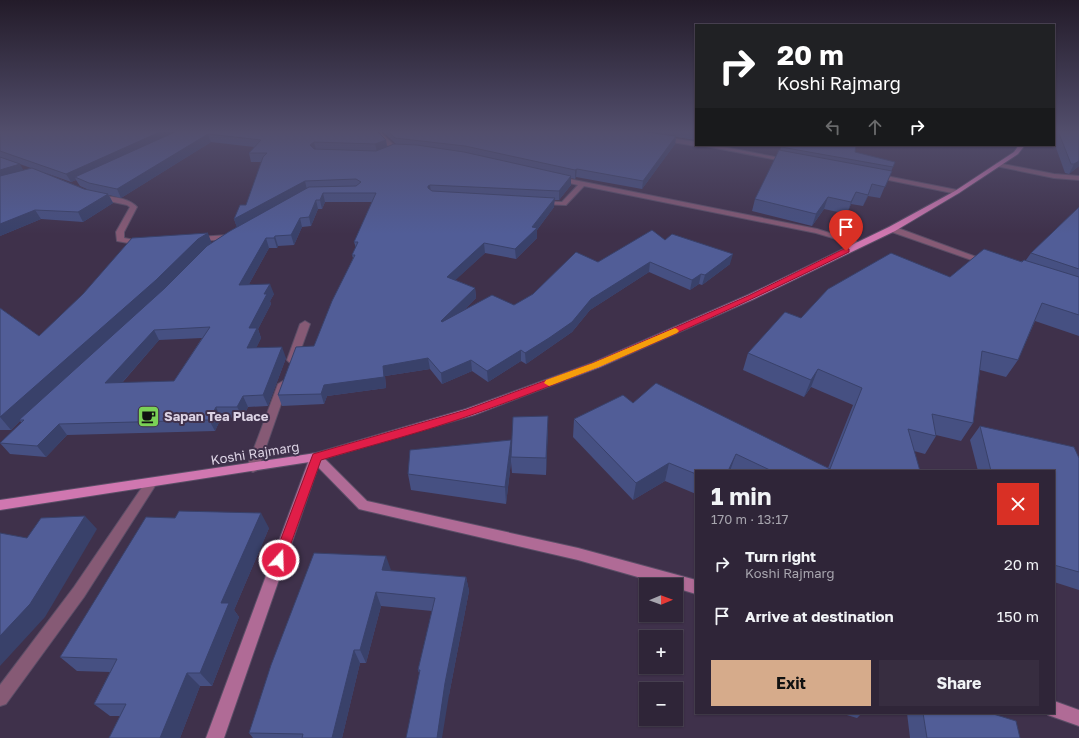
<!DOCTYPE html>
<meta charset="utf-8">
<style>
:root{--surface:#2f2538;--page:#372d40;--text:#f1f3f6;--muted:#a7a5ae;--line:#4a4253;--accent:#d6ab8b}
body{margin:0;font-family:"Golos Text",sans-serif;background:var(--page);color:var(--text);height:100vh;display:flex;flex-direction:column;font-size:15px;white-space:nowrap}
*{box-sizing:border-box;margin:0}
p{font-size:13px;color:var(--muted)}
.icon{flex:none;width:22px;height:22px;fill:none;stroke:currentColor;stroke-width:2;stroke-linecap:round;stroke-linejoin:round}
.map{position:relative;flex:1;overflow:hidden}
.details{position:absolute;left:695px;top:470px;width:360px;height:244px;display:flex;flex-direction:column;background:var(--surface);border-radius:0px;box-shadow:0 1px 3px #0004,0 0 0 1px var(--line)}
.details>*{flex:none}
.banner{position:absolute;left:695px;top:24px;width:360px;height:122px;border-radius:0px;box-shadow:0 1px 3px #0004,0 0 0 1px var(--line);background:#202124;color:#fff;overflow:hidden}
.needle{width:26px;rotate:89deg}
.controls{position:absolute;left:639px;top:578px;display:grid;gap:8px}
.controls a{display:grid;place-items:center;width:44px;height:44px;border-radius:0px;background:var(--surface);box-shadow:0 1px 3px #0004,0 0 0 1px var(--line);font-size:20px}
.pin{position:absolute;display:grid;place-items:center;width:34px;height:34px;color:#fff;margin:-41px -17px;border-radius:50% 50% 50% 0;rotate:-45deg;box-shadow:0 0 4px #0007}
.pin .icon{rotate:45deg}
.me{position:absolute;width:44px;margin:-22px;rotate:20deg;stroke-linejoin:round;filter:drop-shadow(0 0 3px #0008)}
.turn{display:flex;align-items:center;gap:14px;height:84px;padding:0 16px;font-size:18px}
.turn .icon{width:52px;height:52px;stroke-width:2.5}
.turn b{display:block;font-size:28px;line-height:34px}
.lanes{display:flex;align-items:center;height:38px;padding:0 16px;background:#0003;justify-content:center;gap:20px;direction:ltr}
.lanes .off{opacity:.35}
.round{display:grid;place-items:center;flex:none;width:42px;height:42px;border-radius:0px;background:var(--page)}
.summary{display:flex;align-items:center;justify-content:space-between;height:68px;padding:0 16px}
h1{font-size:24px;font-weight:700;line-height:30px}
.action{display:flex;gap:8px;margin-top:auto;padding:8px 16px}
.action a{flex:1;height:46px;border-radius:0px;background:var(--accent);color:#111;font-size:16px;font-weight:700;line-height:46px;text-align:center}
.action a+a{background:var(--page);color:var(--text)}
ul{padding:0;list-style:none}
li{display:flex;align-items:center;gap:12px;height:52px;padding:0 16px}
li div{flex:1}
li b{display:block;font-size:15px}
li em{font-style:normal}
.map>svg:first-child{display:block}
</style>
<div class="map">
<svg width="1079" height="738" viewBox="0 0 1079 738">
<rect width="100%" height="100%" fill="#3f314b"/>
<g fill="none" stroke-linecap="round" stroke-linejoin="round">
<defs>
<path id="lane" d="M998,163L1054,174L1079,176V180L1054,178L996,166V164Z
M305,321L310,324L297,360L292,363L289,362L287,360L300,324Z
M283,381L288,384L259,467L257,470L253,472L249,470L247,467L278,384Z"/>
<path id="street" d="M377,131H381L382,134L396,147L405,149L402,151L392,150L377,135Z
M662,137L696,142V145H698L696,146L660,140L659,139Z
M700,145H713L791,160L788,162Z
M876,174L957,190L960,192L957,194L874,177V175Z
M559,177L817,229L864,244L860,246L816,233L584,186L566,205L539,204L538,203L541,201L562,202L578,185L557,180V178Z
M97,195C110,197 128,197 137,207L124,232V238L134,240L144,239V243L134,244L117,241L116,232L130,207L127,205L95,198V196Z
M889,227H895L990,262L986,264H983L889,231Z
M230,235L234,237L233,239L197,241L193,239L197,237Z
M151,478L155,480L157,483L155,486L84,597L6,704L0,706V685L74,587L147,480Z"/>
<path id="secondary" d="M316,453L320,454L367,501L578,548L696,580V594L676,588V585H666L578,560L363,510L359,509L318,467L224,738H206L310,457L312,454Z
M1054,701L1079,710V726L1048,715L1047,713H1054Z"/>
<path id="primary" d="M1019,145H1025L1018,154L959,193L895,231L754,299L600,367L474,415L316,461L0,510V500L316,453L466,409L592,363L748,295L889,227L955,191L1014,152Z"/>
</defs>
<!-- lane casing -->
<use href="#lane" stroke="#5b4e67" stroke-width="2"/>
<!-- street casing -->
<use href="#street" stroke="#5b4e67" stroke-width="2"/>
<!-- secondary casing -->
<use href="#secondary" stroke="#5b4e67" stroke-width="2"/>
<!-- primary casing -->
<use href="#primary" stroke="#5b4e67" stroke-width="2"/>
<!-- lane -->
<use href="#lane" fill="#865a75" fill-rule="evenodd"/>
<!-- street -->
<use href="#street" fill="#865a75" fill-rule="evenodd"/>
<!-- secondary -->
<use href="#secondary" fill="#b06b96" fill-rule="evenodd"/>
<!-- primary -->
<use href="#primary" fill="#d077b0" fill-rule="evenodd"/>
</g>
<!-- wall -->
<path fill="#465082" fill-rule="evenodd" d="M0,131H377L386,140L387,147L396,144L382,131H696V140L676,137L675,144L642,189L576,177L575,179L571,178V185L559,200H554V207L537,230V238L516,259L485,253L455,280L475,288L476,298L463,311L514,305L598,262L665,240L730,264L702,285L699,284L690,290L649,272L590,310L572,332L526,364L521,361L488,382L472,371L442,384L430,369L385,376L386,388L327,396L324,404L282,406L278,395L314,346L353,258L352,255L356,248L354,242L372,202H325L322,209H318L311,226L302,227L294,245L278,246L277,248H269L249,284L274,294L270,301L271,304L258,329L261,338L256,348L286,358L268,406L248,407L243,417L221,418L215,431L67,435L46,457L10,454L0,443L22,423L20,421L11,430H0V308L39,336L212,243L237,227L234,219L246,205L262,162H251L249,153L254,147L211,142L121,198L109,195L113,203L83,222L41,219L0,236L24,170L31,168L0,157ZM43,172L71,182L76,180L80,186L89,190L84,189ZM202,338L174,381L122,383L159,340Z
M1054,131H1079V166L1069,174L1065,173L1054,142Z
M781,147L855,152L895,162L880,198L868,196L863,206L851,204L847,214L824,209L812,226L752,211L755,199L780,151Z
M1079,207V336L1035,321L1018,360L1006,377L980,370L973,423L961,441L936,435V436L925,454L914,451L920,471H696V494L665,481L633,500L573,437L574,419L633,403L828,468L853,405L811,387L804,397L743,370L748,353L801,318L950,277L1026,260L1031,253Z
M548,416L546,475L512,473L511,462L506,504L411,490L408,474L511,440V446Z
M980,426L1079,458V590L1054,582V471H978L970,440Z
M269,528L234,610L239,617L212,686H200L180,738H109L120,716H110L94,704L110,672L77,671L60,657Z
M391,571L466,577L469,591L449,695L419,673L418,670L432,611L381,606L366,663H360L342,738H253L249,733Z
M840,713H862L857,718Z
M907,713H990L1020,738H910Z"/>
<!-- shaded-wall -->
<path fill="#39416a" d="M162,131H182L75,177L76,180L71,182L66,174Z
M208,134L211,142L121,198L117,189Z
M676,136L675,144L642,189L643,181Z
M386,140L387,148L377,152L375,144Z
M314,142L316,150L312,154L310,145Z
M1079,161V166L1069,174L1074,164Z
M20,164L25,173L0,179V170Z
M577,169L576,177L575,179V170Z
M571,176V185L559,200V191Z
M305,181L307,190L237,228L234,219Z
M872,184L868,196L863,206L868,195Z
M430,185L431,194L429,195L428,186Z
M856,192L851,204L847,214L851,202Z
M323,193L325,202L322,209L320,200Z
M108,194L113,203L83,222L78,212Z
M828,197L824,209L812,226L816,214Z
M555,198L554,207L537,230V238L516,259L515,249Z
M316,200L318,209L311,226L309,217Z
M35,210L41,219L0,236V224Z
M300,218L302,227L294,245L291,235Z
M208,233L212,244L203,250L162,292L19,420L20,421L11,430L0,417L198,239Z
M275,236L278,246L277,248L274,238Z
M266,238L269,248L243,295L239,285Z
M484,243L485,253L448,287L447,277Z
M733,254L730,264L702,285L705,275Z
M650,262L649,272L590,310L572,332L526,364L525,353L591,299Z
M701,274L699,284L690,290L692,280Z
M270,284L274,294L270,301L271,304L258,329L261,338L251,359L247,348L249,328L264,294Z
M475,288L476,298L442,332L441,321Z
M154,330L159,340L112,394L105,383Z
M282,347L286,358L268,406L263,395Z
M521,350V361L488,382L487,371Z
M428,358L430,369L385,376L386,388L327,396L324,404L321,394L324,385L383,366Z
M471,360L472,371L442,384L441,373Z
M818,369L811,387L804,397L811,380Z
M243,396L248,407L243,417L237,407Z
M216,407L221,418L215,431L209,420Z
M548,416V433L546,475V458Z
M59,424L67,435L46,457L37,446Z
M511,440L512,457H511V462L506,504L505,487Z
M736,454L730,471H728Z
M669,463L665,481L633,500L636,483Z
M261,513L269,528L234,610L239,617L212,686L200,673L221,603Z
M85,516L97,529L45,617L0,666V636Z
M386,556L391,570H382Z
M466,577L469,591L449,695L442,738H437L445,683Z
M376,592L381,606L366,663L360,650Z
M354,650L360,663L342,738H332Z
M187,673L200,686L180,738H160Z"/>
<!-- building -->
<path fill="#515d97" stroke="#39416a" fill-rule="evenodd" d="M0,131H162L66,174L0,151Z
M177,131H377L386,140L375,144L314,142L310,145L314,149L376,151L394,144L417,145L464,152L571,176L559,191L430,185L428,186V188L432,191L555,198L532,227L537,228L515,249L484,243L447,277L475,288L441,321L442,322L492,295L514,305L533,294L576,252L598,262L652,230L665,240L672,234L733,254L705,275L701,274L692,280L650,262L591,299L572,322L549,338L525,353L521,350L487,371L471,360L441,373L428,358L383,366L384,377L324,385L321,394L278,395L296,347L314,346L332,301L355,255H352L358,242H354L376,193H323L320,200H316L309,217L300,218L291,235L275,236L274,238H266L239,285L270,284L264,294H267L249,328H257L247,348L282,347L263,395L243,396L237,407H216L209,420L59,424L37,446L0,443L24,420H19L165,288L207,246L230,231L309,187L356,186L361,182L356,179L305,181L234,219L240,205H246L263,157L267,153H249L261,140L208,134L117,189L89,183L75,177ZM210,327L174,381L105,383L154,330Z
M388,131H639L676,136L643,181L577,169L575,170L465,146L395,138Z
M687,131H696V132Z
M1058,131H1079V161L1074,164H1071Z
M782,145H856L855,152L895,162L893,167L781,147Z
M779,150L892,171L885,187L872,184L868,195L856,192L851,202L828,197L816,214L755,199Z
M0,157L20,164L0,170Z
M32,168L84,189L108,194L78,212L35,210L0,224V176Z
M1079,207V269L1031,253Z
M208,233L198,239L156,280L0,417V308L39,336L83,294L132,238Z
M984,249L1022,262L1024,260L1079,277V315L1042,303L1018,360L982,351L973,423L932,414L936,436L908,429L920,471H772L736,454L728,471H696V474L669,463L636,483L574,419L623,395L633,403L656,383L830,469L862,388L818,369L811,380L748,353L785,312L801,318L828,289L891,253L950,277Z
M548,416L546,458L511,457L513,417Z
M980,426L1074,447L1079,458V572L1054,565V471H991Z
M511,440L505,487L408,474L410,450Z
M179,511L261,513L221,603H229L200,673H187L160,738H109L126,704H94L117,659L60,657L146,517L175,518Z
M85,516L30,604L0,636V533L27,538L41,518Z
M314,553L386,556L382,570L466,577L445,683L437,738H406L420,670H418L435,598L376,592L360,650H354L332,738H302L303,734L249,733L271,665Z
M923,713H990L1016,721L1020,738H927Z"/>
<!-- sky -->
<linearGradient id="sky" x2="0" y2="1"><stop stop-color="#231b29"/><stop offset="0.56" stop-color="#524e6c"/><stop offset="1" stop-color="#524e6c" stop-opacity="0"/></linearGradient>
<rect width="1079" height="234" fill="url(#sky)"/>
<!-- route -->
<path fill="#e11d48" stroke="#92132f" d="M846,248L849,249V252C727,312 603,369 474,414C424,432 372,445 321,460L285,560L284,564L279,566L275,564L273,560L313,454L466,410L593,363L748,296Z"/>
<!-- slow -->
<path fill="#f59e0b" d="M675,328L677,329L679,331L677,333L599,367L552,385L549,386L544,383L546,380L593,363Z"/>
<!-- icons -->
<defs>
<symbol id="cafe-square" viewBox="-11 -11 22 22"><rect x="-9" y="-9" width="18" height="18" rx="4" fill="#7bd156" stroke="#3f314b"/><path d="M-5.5-4.5H6V0H3Q3 3.5 0 3.5H-2.5Q-5.5 3.5-5.5 0ZM3-3.2v2h1.7v-2ZM-6 4.5H4V6H-6Z" fill="#111"/></symbol>
</defs>
<g fill-rule="evenodd">
<use href="#cafe-square" x="136" y="404" width="25" height="25"/>
</g>
<g text-anchor="middle" dominant-baseline="central" stroke-width="4" stroke-linejoin="round" paint-order="stroke">
<!-- poi labels -->
<g font-size="13" font-weight="bold" fill="#dcd3e4" stroke="#3f314b" text-anchor="start">
<text x="164" y="416">Sapan Tea Place</text>
</g>
<!-- street labels -->
<g font-size="13" fill="#dcd3e4" stroke="#3f314b">
<text transform="translate(255 453) rotate(-9)">Koshi Rajmarg</text>
</g>
</g>
</svg>
<div class="controls">
<a><svg class="needle" viewBox="-14 -14 28 28"><path d="M0-13l5 13h-10z" fill="#e53935"/><path d="M0 13l5-13h-10z" fill="#a7a5ae"/></svg></a>
<a>+</a>
<a>−</a>
</div>
<div class="pin" style="left:846px;top:251px;background:#d93025"><svg class="icon" aria-label="arrive" viewBox="0 0 24 24"><path d="M6 21V4h12l-3 4 3 4H6"/></svg></div>
<svg class="me" style="left:279px;top:560px" viewBox="-20 -20 40 40"><circle r="17" fill="#e11d48" stroke="#fff" stroke-width="3"/><path d="M0-11L8 9 0 5-8 9z" fill="#fff"/></svg>
<div class="banner">
<div class="turn"><svg class="icon" aria-label="right" viewBox="0 0 24 24"><path d="M7 20v-9h11M14 6l5 5-5 5"/></svg><div><b>20 m</b>Koshi Rajmarg</div></div>
<div class="lanes"><svg class="icon off" aria-label="left" viewBox="0 0 24 24"><path d="M17 20v-9H6M10 6l-5 5 5 5"/></svg><svg class="icon off" aria-label="ahead" viewBox="0 0 24 24"><path d="M12 20V5M6 11l6-6 6 6"/></svg><svg class="icon" aria-label="right" viewBox="0 0 24 24"><path d="M7 20v-9h11M14 6l5 5-5 5"/></svg></div>
</div>
<section class="details">
<div class="summary"><div><h1>1 min</h1><p>170 m · 13:17</p></div><a class="round" style="background:#d93025;color:#fff"><svg class="icon" aria-label="close" viewBox="0 0 24 24"><path d="M6 6l12 12M18 6L6 18"/></svg></a></div>
<ul>
<li><svg class="icon" aria-label="right" viewBox="0 0 24 24"><path d="M7 20v-9h11M14 6l5 5-5 5"/></svg><div><b>Turn right</b><p>Koshi Rajmarg</p></div><em>20 m</em></li>
<li><svg class="icon" aria-label="arrive" viewBox="0 0 24 24"><path d="M6 21V4h12l-3 4 3 4H6"/></svg><div><b>Arrive at destination</b></div><em>150 m</em></li>
</ul>
<div class="action"><a>Exit</a><a>Share</a></div>
</section>
</div>
